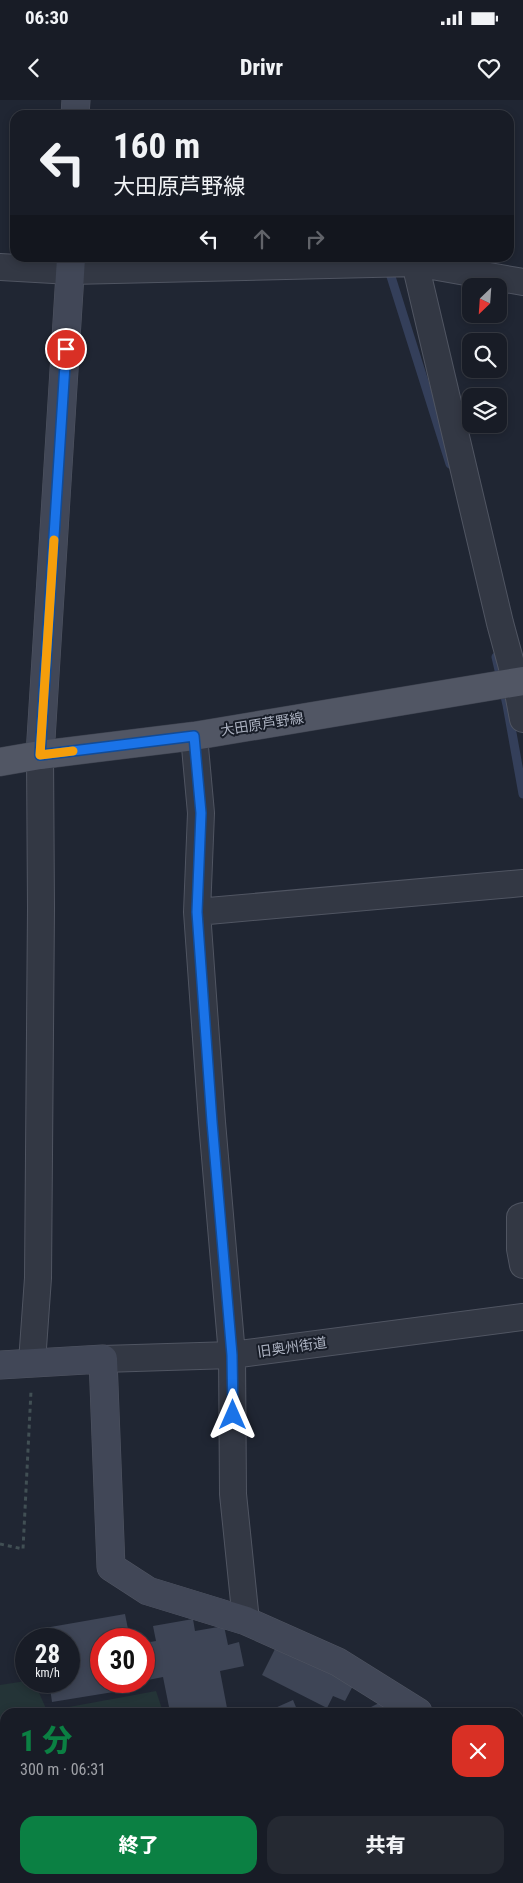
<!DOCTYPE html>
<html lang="ja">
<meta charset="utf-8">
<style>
:root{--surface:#181c26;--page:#252932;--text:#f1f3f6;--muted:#9fa1a7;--line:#363a43;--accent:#0b8043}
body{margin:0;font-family:"Roboto Condensed","Noto Sans JP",sans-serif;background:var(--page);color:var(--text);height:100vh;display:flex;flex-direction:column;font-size:19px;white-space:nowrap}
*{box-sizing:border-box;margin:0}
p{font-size:16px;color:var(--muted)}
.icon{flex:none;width:28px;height:28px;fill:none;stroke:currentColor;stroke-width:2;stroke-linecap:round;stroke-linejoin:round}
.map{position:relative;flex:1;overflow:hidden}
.details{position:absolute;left:0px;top:1608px;width:524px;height:176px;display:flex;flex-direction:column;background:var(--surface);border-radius:15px 15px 0 0;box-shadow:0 2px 8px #0003,0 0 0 1px var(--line)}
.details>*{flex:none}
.top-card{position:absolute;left:10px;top:10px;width:504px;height:152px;border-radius:15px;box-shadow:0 2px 8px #0003,0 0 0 1px var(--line);background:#181c26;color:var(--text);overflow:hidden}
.needle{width:32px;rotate:205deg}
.controls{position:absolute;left:462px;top:178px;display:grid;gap:10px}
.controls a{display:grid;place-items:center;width:45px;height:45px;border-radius:10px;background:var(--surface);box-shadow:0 2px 8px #0003,0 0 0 1px var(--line);font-size:25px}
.speed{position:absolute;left:15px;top:1528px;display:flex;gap:10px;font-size:25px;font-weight:700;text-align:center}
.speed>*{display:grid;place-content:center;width:65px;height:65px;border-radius:50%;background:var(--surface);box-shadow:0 2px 8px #0003,0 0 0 1px var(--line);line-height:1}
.speed small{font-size:12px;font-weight:400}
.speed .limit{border:8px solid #d22;background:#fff;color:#111}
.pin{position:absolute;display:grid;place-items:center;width:42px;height:42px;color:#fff;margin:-21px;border:2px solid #fff;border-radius:50%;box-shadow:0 1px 5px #0007}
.me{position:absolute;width:55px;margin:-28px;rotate:0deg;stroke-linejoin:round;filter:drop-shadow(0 0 4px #0008)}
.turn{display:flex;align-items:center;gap:18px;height:105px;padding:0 20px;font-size:22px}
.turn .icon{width:65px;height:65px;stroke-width:2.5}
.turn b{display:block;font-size:35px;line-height:42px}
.lanes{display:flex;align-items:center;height:48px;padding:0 20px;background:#0003;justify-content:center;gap:25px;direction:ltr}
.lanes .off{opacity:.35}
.round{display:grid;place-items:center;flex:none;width:52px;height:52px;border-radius:15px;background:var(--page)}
.head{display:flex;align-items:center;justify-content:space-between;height:85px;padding:0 20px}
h1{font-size:30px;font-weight:800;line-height:38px;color:var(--accent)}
.button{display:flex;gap:10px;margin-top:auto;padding:10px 20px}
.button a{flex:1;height:58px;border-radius:15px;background:var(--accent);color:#fff;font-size:20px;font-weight:800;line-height:58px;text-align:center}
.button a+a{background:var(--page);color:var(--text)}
.status{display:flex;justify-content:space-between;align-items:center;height:35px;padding:0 25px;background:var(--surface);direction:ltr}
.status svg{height:14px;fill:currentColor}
header{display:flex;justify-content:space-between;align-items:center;height:65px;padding:0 20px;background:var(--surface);font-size:22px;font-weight:800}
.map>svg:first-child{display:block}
</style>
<div class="status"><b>06:30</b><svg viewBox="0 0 49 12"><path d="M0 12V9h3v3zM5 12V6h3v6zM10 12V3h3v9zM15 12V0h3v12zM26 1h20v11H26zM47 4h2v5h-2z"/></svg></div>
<header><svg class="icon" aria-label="back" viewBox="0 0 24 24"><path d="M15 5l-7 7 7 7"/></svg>Drivr<svg class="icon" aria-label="heart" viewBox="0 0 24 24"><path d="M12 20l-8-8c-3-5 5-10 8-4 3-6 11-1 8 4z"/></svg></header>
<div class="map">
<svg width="523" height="1783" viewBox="0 0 523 1783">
<rect width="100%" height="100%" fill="#202633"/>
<!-- green -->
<path fill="#243437" d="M26,1581H34L47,1611L156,1591L163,1612H5V1779H240L243,1783H0V1585Z"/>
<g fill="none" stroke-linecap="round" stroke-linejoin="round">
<!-- stream -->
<path stroke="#343f5a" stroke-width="9" d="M388,167L450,364
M496,557L507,605L523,694"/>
</g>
<!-- building -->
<path fill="#3e4556" d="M125,1514L130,1539H101V1581H137L138,1588L52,1602L49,1581H69V1539H41L39,1529Z
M193,1519L195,1531L224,1526L228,1545L239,1542L244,1566L220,1571L227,1608L202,1612H170L163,1577L148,1580L144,1557V1543L156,1541L153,1526Z
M279,1541L356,1580L345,1601L333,1596L327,1608L262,1575Z
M293,1600L298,1612H266Z
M383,1601L398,1612H361Z
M251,1779H311L303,1783H254Z
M320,1779H364L367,1783H322Z"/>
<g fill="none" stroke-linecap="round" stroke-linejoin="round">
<defs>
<path id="lane" d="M519,1636L523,1635"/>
<path id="street" d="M415,163L500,523L516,582L523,619
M0,167L71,171L415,163L523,182
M194,636L201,713L197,812L212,1022L232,1255L233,1394L246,1521
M197,812L523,783
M523,1116L520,1117V1149L523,1165
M103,1259L232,1255L523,1217
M32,1262L38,1178L41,808L40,655"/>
<path id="secondary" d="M75,15L76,0
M40,655L71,158
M0,1265L103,1259L111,1467L148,1491L246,1521L338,1562L418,1612
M519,1696L523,1700"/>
<path id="primary" d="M0,662L40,655L194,636L523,581"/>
</defs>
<!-- lane casing -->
<use href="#lane" stroke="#505562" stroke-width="14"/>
<!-- street casing -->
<use href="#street" stroke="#505562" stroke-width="28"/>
<!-- secondary casing -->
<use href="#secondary" stroke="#505562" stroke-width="29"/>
<!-- primary casing -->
<use href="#primary" stroke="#3c414e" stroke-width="29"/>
<!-- path -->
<path stroke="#414f54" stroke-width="3" stroke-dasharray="4 4" stroke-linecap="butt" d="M0,1444L23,1449L31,1291
M119,1783L122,1779"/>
<!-- lane -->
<use href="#lane" stroke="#333844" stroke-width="12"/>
<!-- street -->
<use href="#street" stroke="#333844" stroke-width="26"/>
<!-- secondary -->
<use href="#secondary" stroke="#414757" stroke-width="28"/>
<!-- primary -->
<use href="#primary" stroke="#515664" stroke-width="28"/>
</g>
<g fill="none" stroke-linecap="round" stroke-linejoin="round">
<defs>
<path id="route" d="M66,249L40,655L194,636L201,713L197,812L212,1022L232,1255L233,1315"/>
</defs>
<!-- route casing -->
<use href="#route" stroke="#114b97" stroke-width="12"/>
<!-- route -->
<use href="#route" stroke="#1a73e8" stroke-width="9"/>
<!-- slow -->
<path stroke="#f59e0b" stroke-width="9" d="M54,440L40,655L73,651"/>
</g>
<g text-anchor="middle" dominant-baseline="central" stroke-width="4" stroke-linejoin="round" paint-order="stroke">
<!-- street labels -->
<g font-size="14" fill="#acb2c1" stroke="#181d28">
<text transform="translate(262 624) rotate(-9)">大田原芦野線</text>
<text transform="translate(292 1247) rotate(-8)">旧奥州街道</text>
</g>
</g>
</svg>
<div class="controls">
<a><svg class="needle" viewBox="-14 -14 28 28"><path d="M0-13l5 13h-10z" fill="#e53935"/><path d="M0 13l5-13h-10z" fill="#9fa1a7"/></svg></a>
<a><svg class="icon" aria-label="search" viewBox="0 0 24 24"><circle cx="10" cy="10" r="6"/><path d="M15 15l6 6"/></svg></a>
<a><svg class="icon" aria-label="layers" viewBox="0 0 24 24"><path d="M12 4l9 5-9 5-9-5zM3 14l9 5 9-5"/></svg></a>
</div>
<div class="speed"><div>28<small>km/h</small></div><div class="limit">30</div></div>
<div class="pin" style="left:66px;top:249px;background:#d93025"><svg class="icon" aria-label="arrive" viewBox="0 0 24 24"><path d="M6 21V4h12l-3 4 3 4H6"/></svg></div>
<svg class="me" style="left:233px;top:1315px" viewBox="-20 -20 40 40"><path d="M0-17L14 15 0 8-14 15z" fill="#1a73e8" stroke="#fff" stroke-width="4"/></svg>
<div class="top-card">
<div class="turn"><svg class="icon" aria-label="left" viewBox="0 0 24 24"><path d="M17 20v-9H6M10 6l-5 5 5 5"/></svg><div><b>160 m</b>大田原芦野線</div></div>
<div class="lanes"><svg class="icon" aria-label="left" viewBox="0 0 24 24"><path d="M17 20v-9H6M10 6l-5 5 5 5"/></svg><svg class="icon off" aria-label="ahead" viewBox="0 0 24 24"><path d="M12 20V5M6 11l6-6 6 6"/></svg><svg class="icon off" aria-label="right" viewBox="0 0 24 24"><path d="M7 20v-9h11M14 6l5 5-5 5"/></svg></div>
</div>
<section class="details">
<div class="head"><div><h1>1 分</h1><p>300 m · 06:31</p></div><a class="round" style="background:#d93025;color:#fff"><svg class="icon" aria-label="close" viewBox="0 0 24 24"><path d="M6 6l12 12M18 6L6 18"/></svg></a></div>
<div class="button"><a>終了</a><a>共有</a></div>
</section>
</div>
